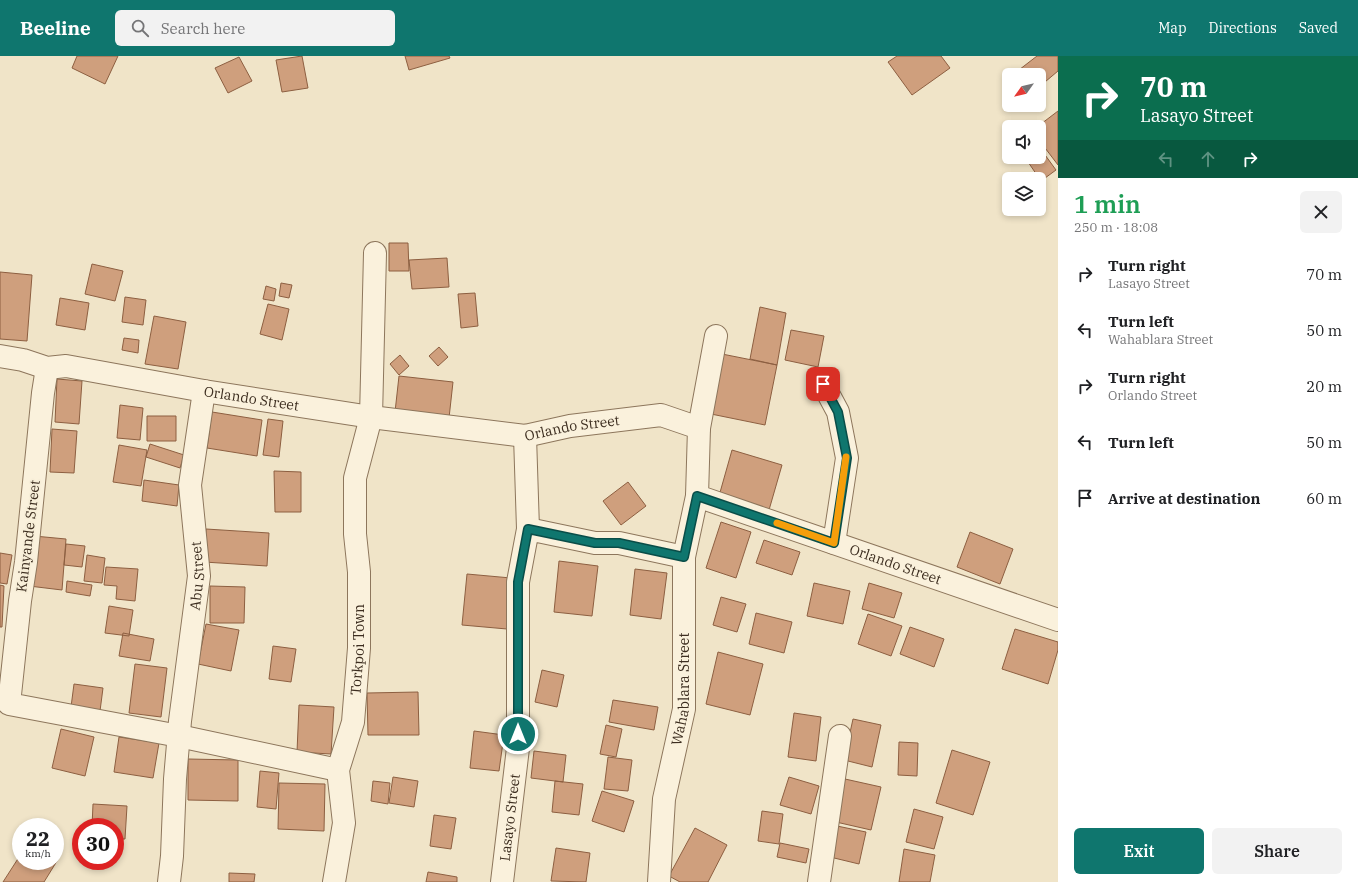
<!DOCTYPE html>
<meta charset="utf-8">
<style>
:root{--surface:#fff;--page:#f2f2f2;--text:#202124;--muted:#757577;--accent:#0f766e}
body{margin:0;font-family:"IBM Plex Serif",serif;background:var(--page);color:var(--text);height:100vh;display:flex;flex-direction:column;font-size:15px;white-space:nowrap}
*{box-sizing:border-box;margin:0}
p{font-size:13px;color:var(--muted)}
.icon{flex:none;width:22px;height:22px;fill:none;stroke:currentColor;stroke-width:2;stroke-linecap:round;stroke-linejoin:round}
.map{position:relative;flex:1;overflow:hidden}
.drawer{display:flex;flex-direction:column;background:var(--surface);width:300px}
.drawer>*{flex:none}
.banner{background:#0b6e4f;color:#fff;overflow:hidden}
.needle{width:26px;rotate:236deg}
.tools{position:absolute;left:1002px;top:12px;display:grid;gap:8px}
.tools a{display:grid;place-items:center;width:44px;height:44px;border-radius:6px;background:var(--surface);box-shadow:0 2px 6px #0003;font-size:20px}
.speed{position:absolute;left:12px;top:762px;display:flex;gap:8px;font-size:20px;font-weight:700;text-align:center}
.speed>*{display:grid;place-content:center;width:52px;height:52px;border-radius:50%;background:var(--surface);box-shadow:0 2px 6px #0003;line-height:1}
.speed small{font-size:10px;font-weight:400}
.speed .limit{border:6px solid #d22;background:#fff;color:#111}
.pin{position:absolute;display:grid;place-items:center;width:34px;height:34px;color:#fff;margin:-17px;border-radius:8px;box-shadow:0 2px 6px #0006}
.me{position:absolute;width:44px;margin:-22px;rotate:0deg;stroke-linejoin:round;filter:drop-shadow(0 0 3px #0008)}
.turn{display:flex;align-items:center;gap:14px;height:84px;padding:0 16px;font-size:18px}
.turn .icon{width:52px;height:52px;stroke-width:2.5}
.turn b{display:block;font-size:28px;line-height:34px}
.lanes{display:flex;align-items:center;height:38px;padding:0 16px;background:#0003;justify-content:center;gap:20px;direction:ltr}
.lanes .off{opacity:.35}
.round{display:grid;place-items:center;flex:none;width:42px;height:42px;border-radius:6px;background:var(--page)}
.overview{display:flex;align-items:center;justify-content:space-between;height:68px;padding:0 16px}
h1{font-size:24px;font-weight:600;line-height:30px;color:#1e9e55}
.primary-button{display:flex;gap:8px;margin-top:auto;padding:8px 16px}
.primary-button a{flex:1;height:46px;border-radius:6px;background:var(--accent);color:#fff;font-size:16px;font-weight:600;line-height:46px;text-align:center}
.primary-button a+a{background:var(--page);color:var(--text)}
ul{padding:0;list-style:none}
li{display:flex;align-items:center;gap:12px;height:56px;padding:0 16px}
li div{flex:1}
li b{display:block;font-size:15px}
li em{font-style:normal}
header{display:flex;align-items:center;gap:24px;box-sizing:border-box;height:56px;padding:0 20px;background:var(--accent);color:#fff}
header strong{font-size:19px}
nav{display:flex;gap:22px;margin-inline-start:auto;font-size:14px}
.search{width:280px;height:36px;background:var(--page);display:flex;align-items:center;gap:10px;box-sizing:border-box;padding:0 14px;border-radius:6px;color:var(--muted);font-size:15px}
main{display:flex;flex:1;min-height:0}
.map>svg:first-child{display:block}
</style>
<header>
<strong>Beeline</strong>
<div class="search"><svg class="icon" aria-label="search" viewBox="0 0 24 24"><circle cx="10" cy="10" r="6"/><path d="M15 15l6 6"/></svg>Search here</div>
<nav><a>Map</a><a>Directions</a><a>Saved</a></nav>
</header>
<main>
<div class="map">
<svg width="1058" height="826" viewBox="0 0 1058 826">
<rect width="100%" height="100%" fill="#f0e4c8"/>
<!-- building -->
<path fill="#cf9f7d" stroke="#8d5f41" d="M77,0H118L105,28L72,12Z
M302,0L308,32L282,36L276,4Z
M405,0H449L450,2L409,14Z
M897,0H941L950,12L912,39L888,6Z
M1037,0H1058V15L1039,31V19H1017L1015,17Z
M239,1L252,25L228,37L215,12Z
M1058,55V109L1039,84V71H1037Z
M1040,92L1056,114L1041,125L1026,103L1028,101H1039Z
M389,187H408L409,215H389Z
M447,202L449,231L412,233L409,204Z
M92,208L123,215L115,245L85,238Z
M0,216L32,219L27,285L0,283Z
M281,227L292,229L289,242L279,240Z
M266,230L276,233L274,245L263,243Z
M475,237L478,270L461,272L458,238Z
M125,241L146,244L143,269L122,266Z
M60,242L89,247L85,274L56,269Z
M268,248L289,253L282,284L260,278Z
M760,251L786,257L777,309L750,303Z
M154,260L186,266L178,313L145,308Z
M791,274L824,280L818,311L785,304Z
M124,282L139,284L138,297L122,294Z
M439,291L448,301L438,310L429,300Z
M722,298L777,309L765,369L711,358Z
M400,299L409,310L399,319L390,308Z
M399,320L453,326L449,362L395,356Z
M57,323L82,325L79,368L55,366Z
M120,349L143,352L140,384L117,382Z
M212,356L262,364L257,400L207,392Z
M147,360H176V385H147Z
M268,363L283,365L279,401L263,399Z
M52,373L77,375L74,417L50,416Z
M150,388L184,399L180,412L146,401Z
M119,389L147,394L141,430L113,426Z
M732,394L782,409L769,454L719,440Z
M274,415L301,416V456H275Z
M144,424L179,429L177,450L142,445Z
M628,426L646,450L621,469L603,445Z
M721,466L751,476L736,522L706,512Z
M206,473L269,477L267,510L204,506Z
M970,476L1013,493L1000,528L957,511Z
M34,480L66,483L62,534L29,530Z
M764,484L800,496L792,519L756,507Z
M66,488L85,490L82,511L64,509Z
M0,497L12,499L7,528L0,527Z
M87,499L105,502L102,527L84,525Z
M559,505L598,510L592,560L554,556Z
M106,511L138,513L135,545L116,543L117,530L104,529Z
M635,513L667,517L661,563L630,559Z
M467,518L511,522L507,573L462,569Z
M67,525L92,529L90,540L66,536Z
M814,527L850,535L843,568L807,560Z
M869,527L902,537L894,562L862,553Z
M0,529L4,530L2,571H0Z
M210,530L245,531L244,567H210Z
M721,541L746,548L737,576L713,569Z
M109,550L133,554L129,580L105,577Z
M756,557L792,566L784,597L749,588Z
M868,558L902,570L891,600L858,588Z
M206,568L239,574L231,615L198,608Z
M910,571L944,583L934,611L900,598Z
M1015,573L1058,586V594L1048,628L1002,613Z
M123,577L154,583L150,605L119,600Z
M273,590L296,593L291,626L269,623Z
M718,596L763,608L750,659L706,648Z
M135,608L167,612L161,661L129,657Z
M542,614L564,619L557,651L535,646Z
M74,628L103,632L100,655L71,651Z
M418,636L419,679H368L367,637Z
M613,644L658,651L654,674L609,666Z
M299,649L334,651L331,698L297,696Z
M794,657L821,661L816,705L788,701Z
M853,663L881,669L872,711L844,704Z
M606,669L622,673L616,701L600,698Z
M61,673L94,681L85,720L52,712Z
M474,675L504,679L499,715L470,712Z
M119,681L159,687L153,722L114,716Z
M899,686L918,687L917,720L898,719Z
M952,694L990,706L973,759L936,747Z
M534,695L566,699L563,726L531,722Z
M608,701L632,704L628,735L604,733Z
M188,703L238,704V745L188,744Z
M260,715L279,717L276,753L257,751Z
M393,721L418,725L414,751L389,747Z
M789,721L819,730L811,758L780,749Z
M845,723L881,731L871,774L836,766Z
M373,725L390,727L388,748L371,745Z
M555,725L583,728L579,759L552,756Z
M279,727L325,728L324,775L278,773Z
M602,735L634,745L624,776L592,765Z
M93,748L127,750L125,783H115V771H92Z
M914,753L943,761L934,793L906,786Z
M762,755L783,758L779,788L758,785Z
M434,759L456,762L451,793L430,790Z
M837,770L866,776L859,808L830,801Z
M695,772L727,789L708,826H680L669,820Z
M780,787L809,793L806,807L777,801Z
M556,792L590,797L586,826L551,825Z
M904,793L935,799L930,826H899Z
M21,798V805H55V804L57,805L44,826H3Z
M428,816L457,821V826H426Z
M229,817L255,818L254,826H229Z"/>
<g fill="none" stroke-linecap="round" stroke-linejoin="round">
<defs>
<g id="minor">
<path id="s1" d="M0,300L23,304L47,312L66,310L204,335L371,361L525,380L570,370L661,359L699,372L697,440L1058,564"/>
<path d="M47,312L43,337L26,506L20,545L9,648L179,680L338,714"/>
<path d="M823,328L838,356L847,402L834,487"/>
<path d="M699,372L716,280"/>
<path d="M525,380L528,473"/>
<path id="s2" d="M169,826L172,800L175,723L180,665L199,520L190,429L204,335"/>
<path id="s3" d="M334,826L344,767L338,714L353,666L359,592V516L355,478V422L371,361L375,197"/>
<path id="s4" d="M502,826L518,692V526L528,473L595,487H619L684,501"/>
<path id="s5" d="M659,826L664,743L684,653V501L697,440"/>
<path d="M819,826L840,680"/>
</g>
</defs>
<!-- minor casing -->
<use href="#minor" stroke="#8d765c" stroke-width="24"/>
<!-- minor -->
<use href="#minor" stroke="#faf1dc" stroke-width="22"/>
</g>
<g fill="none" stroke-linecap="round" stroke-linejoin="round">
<defs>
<path id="route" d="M518,678V526L528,473L595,487H619L684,501L697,440L834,487L847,402L838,356L823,328"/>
</defs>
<!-- route casing -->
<use href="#route" stroke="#0a4d48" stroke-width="10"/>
<!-- route -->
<use href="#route" stroke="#0f766e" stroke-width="7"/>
<!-- slow -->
<path stroke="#f59e0b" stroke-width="7" d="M777,467L834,487L846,401"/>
</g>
<g text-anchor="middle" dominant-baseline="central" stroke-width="3.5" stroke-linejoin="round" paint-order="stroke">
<!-- street labels -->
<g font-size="14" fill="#3d2e20" stroke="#f7eed8">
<text stroke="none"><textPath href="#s1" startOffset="256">Orlando Street</textPath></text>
<text stroke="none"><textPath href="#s1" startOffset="580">Orlando Street</textPath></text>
<text transform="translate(28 480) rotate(-83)">Kainyande Street</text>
<text stroke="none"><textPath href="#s1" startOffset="988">Orlando Street</textPath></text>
<text stroke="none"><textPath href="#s2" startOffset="308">Abu Street</textPath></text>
<text stroke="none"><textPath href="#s3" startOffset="236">Torkpoi Town</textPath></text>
<text stroke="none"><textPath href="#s5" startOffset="195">Wahablara Street</textPath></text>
<text stroke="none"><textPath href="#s4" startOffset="65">Lasayo Street</textPath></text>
</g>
</g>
</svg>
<div class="tools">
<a><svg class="needle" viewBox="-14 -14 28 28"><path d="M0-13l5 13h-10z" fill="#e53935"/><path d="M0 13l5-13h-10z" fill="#757577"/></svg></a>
<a><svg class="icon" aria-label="sound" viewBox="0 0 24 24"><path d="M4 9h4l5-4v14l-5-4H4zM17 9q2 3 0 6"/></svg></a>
<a><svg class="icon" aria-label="layers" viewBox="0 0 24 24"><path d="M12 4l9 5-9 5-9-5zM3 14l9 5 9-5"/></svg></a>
</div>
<div class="speed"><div>22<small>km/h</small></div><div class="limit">30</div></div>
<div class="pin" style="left:823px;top:328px;background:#d93025"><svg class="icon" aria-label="arrive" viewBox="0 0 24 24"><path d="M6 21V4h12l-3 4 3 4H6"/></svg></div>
<svg class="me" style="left:518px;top:678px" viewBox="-20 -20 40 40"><circle r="17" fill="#0f766e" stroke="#fff" stroke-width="3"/><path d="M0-11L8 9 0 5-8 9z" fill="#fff"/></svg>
</div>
<section class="drawer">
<div class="banner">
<div class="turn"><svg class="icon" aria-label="right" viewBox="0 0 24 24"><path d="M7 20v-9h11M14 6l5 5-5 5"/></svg><div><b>70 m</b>Lasayo Street</div></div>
<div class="lanes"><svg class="icon off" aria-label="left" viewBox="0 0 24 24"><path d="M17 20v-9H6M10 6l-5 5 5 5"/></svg><svg class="icon off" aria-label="ahead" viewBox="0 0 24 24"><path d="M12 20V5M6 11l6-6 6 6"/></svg><svg class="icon" aria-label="right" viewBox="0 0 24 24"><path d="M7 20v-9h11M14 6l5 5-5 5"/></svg></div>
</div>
<div class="overview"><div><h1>1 min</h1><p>250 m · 18:08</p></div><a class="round"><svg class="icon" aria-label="close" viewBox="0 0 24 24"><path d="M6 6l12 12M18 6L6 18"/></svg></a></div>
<ul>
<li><svg class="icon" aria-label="right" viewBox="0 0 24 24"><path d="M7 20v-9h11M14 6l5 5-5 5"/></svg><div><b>Turn right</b><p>Lasayo Street</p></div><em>70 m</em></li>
<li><svg class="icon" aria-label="left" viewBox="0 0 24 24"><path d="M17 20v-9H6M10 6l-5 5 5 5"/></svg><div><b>Turn left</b><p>Wahablara Street</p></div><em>50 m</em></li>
<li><svg class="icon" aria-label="right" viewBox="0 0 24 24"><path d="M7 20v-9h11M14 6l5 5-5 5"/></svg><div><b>Turn right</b><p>Orlando Street</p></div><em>20 m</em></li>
<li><svg class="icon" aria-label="left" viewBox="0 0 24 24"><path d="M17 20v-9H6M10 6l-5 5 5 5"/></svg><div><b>Turn left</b></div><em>50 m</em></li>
<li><svg class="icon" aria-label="arrive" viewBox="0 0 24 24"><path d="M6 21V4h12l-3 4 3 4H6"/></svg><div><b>Arrive at destination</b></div><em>60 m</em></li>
</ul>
<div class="primary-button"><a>Exit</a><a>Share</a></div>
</section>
</main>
